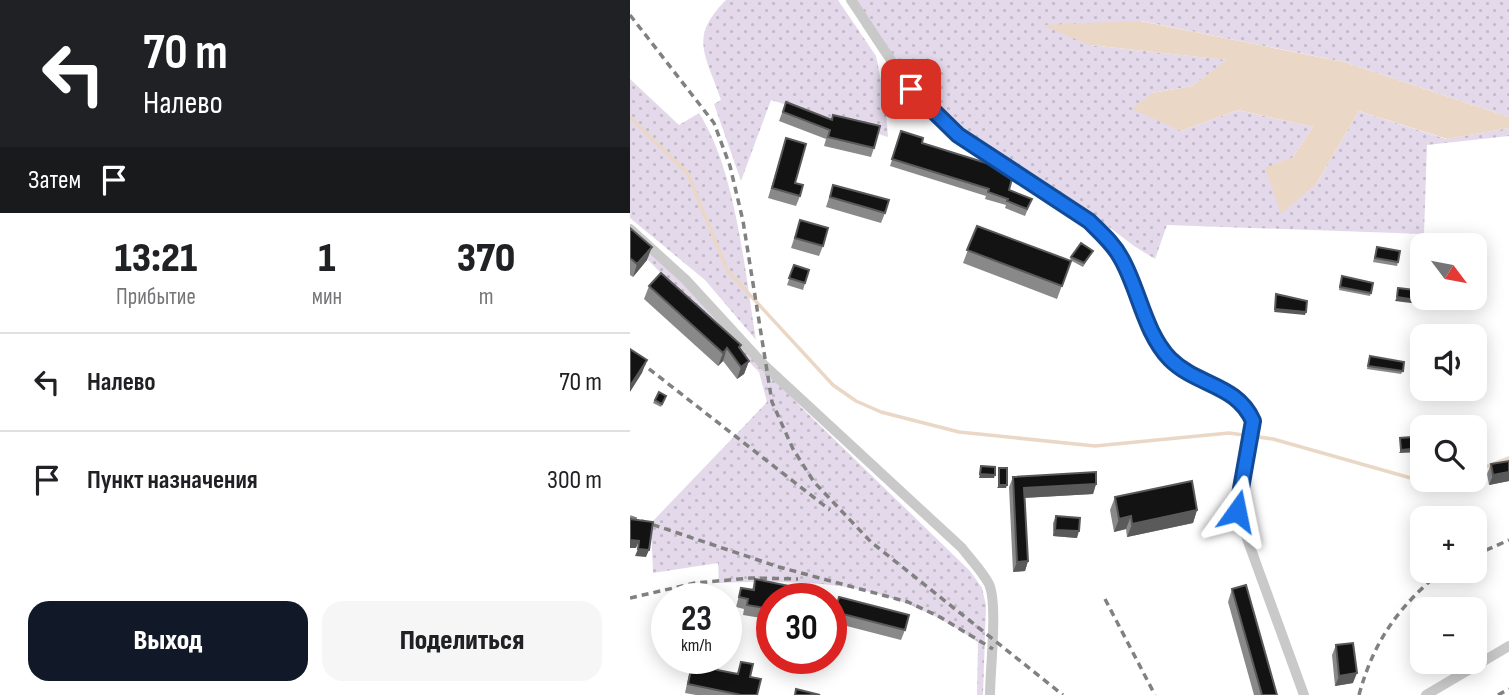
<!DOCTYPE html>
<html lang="ru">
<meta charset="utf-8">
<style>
:root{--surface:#fff;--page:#f6f6f6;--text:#202124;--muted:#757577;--line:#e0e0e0;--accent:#111827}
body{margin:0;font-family:"Sofia Sans Condensed",sans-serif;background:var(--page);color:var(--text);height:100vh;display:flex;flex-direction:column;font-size:26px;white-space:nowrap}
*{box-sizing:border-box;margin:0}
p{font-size:23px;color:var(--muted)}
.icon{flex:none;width:38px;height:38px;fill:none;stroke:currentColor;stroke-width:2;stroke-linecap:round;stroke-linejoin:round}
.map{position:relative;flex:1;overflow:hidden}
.sheet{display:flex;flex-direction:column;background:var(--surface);width:630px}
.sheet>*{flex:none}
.guide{background:#202124;color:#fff;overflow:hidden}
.needle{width:46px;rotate:122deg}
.tools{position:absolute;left:780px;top:233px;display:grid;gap:14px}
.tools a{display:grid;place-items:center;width:77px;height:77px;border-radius:14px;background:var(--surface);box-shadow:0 4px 18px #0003;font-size:35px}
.speed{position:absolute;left:21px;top:583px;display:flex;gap:14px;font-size:35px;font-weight:700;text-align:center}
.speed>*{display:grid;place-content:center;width:91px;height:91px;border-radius:50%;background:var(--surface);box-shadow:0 4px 18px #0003;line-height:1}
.speed small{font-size:18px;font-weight:400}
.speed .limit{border:10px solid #d22;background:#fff;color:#111}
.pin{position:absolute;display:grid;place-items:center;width:60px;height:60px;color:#fff;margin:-30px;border-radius:14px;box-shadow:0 4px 10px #0006}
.me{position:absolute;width:77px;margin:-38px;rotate:12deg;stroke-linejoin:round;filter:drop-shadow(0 0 5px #0008)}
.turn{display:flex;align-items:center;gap:24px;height:147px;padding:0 28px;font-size:32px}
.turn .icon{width:91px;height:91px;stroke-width:2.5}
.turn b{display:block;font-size:49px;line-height:60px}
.then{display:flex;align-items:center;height:66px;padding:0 28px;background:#0003;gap:14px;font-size:26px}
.eta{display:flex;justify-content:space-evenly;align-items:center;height:119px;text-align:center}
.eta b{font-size:42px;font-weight:800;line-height:49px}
.button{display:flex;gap:14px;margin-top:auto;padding:14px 28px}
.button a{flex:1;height:80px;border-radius:21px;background:var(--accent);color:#fff;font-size:28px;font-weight:800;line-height:80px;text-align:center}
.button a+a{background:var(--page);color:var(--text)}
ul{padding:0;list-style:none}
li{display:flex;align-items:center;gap:21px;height:98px;padding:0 28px;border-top:2px solid var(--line)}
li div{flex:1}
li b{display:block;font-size:26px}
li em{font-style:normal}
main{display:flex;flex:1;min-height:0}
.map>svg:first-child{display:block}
</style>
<main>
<section class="sheet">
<div class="guide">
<div class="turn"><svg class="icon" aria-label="left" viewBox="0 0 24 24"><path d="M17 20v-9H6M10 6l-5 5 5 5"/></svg><div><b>70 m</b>Налево</div></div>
<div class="then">Затем<svg class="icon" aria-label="arrive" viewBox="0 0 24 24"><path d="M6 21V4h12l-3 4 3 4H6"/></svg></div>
</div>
<div class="eta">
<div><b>13:21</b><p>Прибытие</p></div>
<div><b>1</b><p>мин</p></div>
<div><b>370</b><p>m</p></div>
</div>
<ul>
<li><svg class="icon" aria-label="left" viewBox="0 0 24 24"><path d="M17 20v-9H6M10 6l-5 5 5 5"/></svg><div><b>Налево</b></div><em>70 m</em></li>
<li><svg class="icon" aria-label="arrive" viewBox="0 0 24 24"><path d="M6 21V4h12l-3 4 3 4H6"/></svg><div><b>Пункт назначения</b></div><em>300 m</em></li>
</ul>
<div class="button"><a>Выход</a><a>Поделиться</a></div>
</section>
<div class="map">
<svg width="879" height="695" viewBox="0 0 879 695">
<defs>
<pattern id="grass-dots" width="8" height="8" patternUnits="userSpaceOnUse" patternTransform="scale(1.75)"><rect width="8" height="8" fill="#e3d9ea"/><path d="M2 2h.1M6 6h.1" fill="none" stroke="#c3bac9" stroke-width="1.8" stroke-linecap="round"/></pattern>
</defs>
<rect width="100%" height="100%" fill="#fff"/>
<!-- grass -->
<path fill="url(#grass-dots)" d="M96,0H208L246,56L255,100L258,137L141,100L111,181L84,104L91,100C76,55 58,38 96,0Z
M225,0H879V117L714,62L511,21L460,45L598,60L562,86L522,93L551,131L608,110L683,127L663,157L686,184L729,111L816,139L879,128V136L797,145L794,234L537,225L525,259L504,246L446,202L331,129L280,80Z
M0,79L49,125L69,113C106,170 115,273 126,340L75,280L0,218Z
M11,244L75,300L171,407L340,571L352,588L356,605L353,695H347L348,642C257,581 195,580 89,583L88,563L23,573L21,523L137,402L129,372L7,249Z"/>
<!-- water -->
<path fill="#ebd7c5" d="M510,21L714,62L879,117V128L817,139L729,111L686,184L651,214L635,168L663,157L683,127L608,110L551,131L502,109L522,93L562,86L597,60L460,45L412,25Z"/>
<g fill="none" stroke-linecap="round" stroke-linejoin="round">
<!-- stream -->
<path stroke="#ebd7c5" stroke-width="3.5" d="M0,117L58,174L97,270L203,385L226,401L251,412L329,432L465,446L599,433L643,439L809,486L825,480
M845,471L879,458"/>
<!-- street -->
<path stroke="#c9c9c9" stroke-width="10" d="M221,0C247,38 271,80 304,114C346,156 409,189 459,221C471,233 483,244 491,258C509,289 514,332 540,359C568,386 607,384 623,421L607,511L674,695
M0,229L56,280L134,365L332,548C341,560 352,571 359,584C368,604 360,670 360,695
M796,695L879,646"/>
<!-- rail -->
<path stroke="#818181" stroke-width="3.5" stroke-dasharray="7 5" stroke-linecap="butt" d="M0,15L84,123L100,166L113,221L142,402L163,449L184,482L241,542L433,695
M0,354L200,510
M0,517L149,567L278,602L310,617L363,649
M845,555L879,540
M0,598L65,583L121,578L168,579
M475,599L525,695
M729,695C744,640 769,606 813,570
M868,695L879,689"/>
</g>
<!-- wall -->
<path fill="#898989" d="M156,102L201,120L203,115L244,148L241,157L194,146L196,139L149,121Z
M271,131L379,190L402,199L395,216L375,208L376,205L355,199L356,196L260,166Z
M156,138L165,183L170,196L166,206L138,198Z
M203,185L255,213L251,223L196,207Z
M170,220L193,246L189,256L161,248Z
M347,226L441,261L427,299L333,263Z
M0,228L17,260L3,277L0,275Z
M747,247L768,262L767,266L743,262Z
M461,254L453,267L440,260L441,257Z
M164,265L179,270L173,290L157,285Z
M711,279L741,293L740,296L709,290Z
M19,286L111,345L109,348L119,361L114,374L107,379L93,361L88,366L14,299Z
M740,356L773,371L771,374L737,369Z
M29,392L36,396L31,407L23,403Z
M879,461V481L859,485L857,474L861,464Z
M383,477L466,484L463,494L395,498L398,561L395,571L383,572L379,487Z
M485,497L567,510L563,523L497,537L496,529L484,532L480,510Z
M426,516L447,538L423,536V523Z
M125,579L142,598V620L113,615L114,609L106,607L111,588L122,590Z
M602,589L647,695H624L598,602Z
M209,597L275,630L271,640L201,622Z
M706,645L723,683L705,686L702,655Z
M76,658H90L87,670L107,674L111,662L120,677L127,695H66L55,693L59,674L62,665L74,667Z"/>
<!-- shaded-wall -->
<path fill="#5a5a5a" d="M22,247L17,260L3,277L7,264Z
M767,297L798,302L797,305L765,301Z
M645,309L676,312L675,315L644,312Z
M97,348L93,361L88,366L93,353Z
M17,360L12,373L0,392V386Z
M119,361L114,374L107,379L111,367Z
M793,448V452L769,453L771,450Z
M879,472V481L859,485L863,475Z
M350,474L365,475L364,478H349Z
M466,484L463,494L391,498L394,488Z
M369,485H377L376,488H367Z
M567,510L563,523L497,537L502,524Z
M501,516L496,529L484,532L489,519Z
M425,530L449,531L447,538L423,536Z
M0,540L9,541L6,548H0Z
M8,549L19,550L16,557L5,556Z
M398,561L395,571L383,572L387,562Z
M727,673L723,683L705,686L709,676Z"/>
<!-- building -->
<path fill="#131313" stroke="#5a5a5a" stroke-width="2" d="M156,102L202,120L203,115L250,126L244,148L198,137L200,130L153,112Z
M271,131L293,138L292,143L372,168L383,175L379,190L402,199L397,209L377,201L378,199L358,192L359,189L262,159Z
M156,138L176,144L165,183L173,185L170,196L142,188Z
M203,185L259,200L255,213L200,197Z
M170,220L198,228L193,246L165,238Z
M347,226L441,261L432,286L337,250Z
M0,228L22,247L7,264L0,258Z
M451,243L463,251L454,263L441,257Z
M747,247L770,251L768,262L745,258Z
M164,265L179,270L175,283L159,278Z
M31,273L111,345L109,347L119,361L111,367L97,348L93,353L19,286Z
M712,276L743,283L741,293L710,287Z
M768,288L793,291V298H799L798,302L767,297Z
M646,294L677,301L676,312L645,309Z
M0,349L17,360L0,386Z
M740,356L774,362L773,371L738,366Z
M29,392L36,396L32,404L25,400Z
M847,427L849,437H845V428Z
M793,436V448L771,450L770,438Z
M879,461V472L863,475L861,464Z
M351,466L365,467V475L350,474Z
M369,468H377V485H369Z
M466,472V484L394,488L398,561L387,562L383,477Z
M562,481L567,510L502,524L501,516L489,519L485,497Z
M426,516L450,518L449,531L425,530Z
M0,519L23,522L19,550L8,549L9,541L0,540Z
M125,579L164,587L162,597L172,598H142V609L117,605L118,599L109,597L111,588L124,590Z
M616,585L647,695H632L602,589Z
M209,597L279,615L275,630L205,612Z
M723,643L727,673L709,676L706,645Z
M77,658H90L87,670L108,674L111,662L123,664L120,677L131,679L127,695H111L58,684L62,665L75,667Z
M166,689L190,695H165Z"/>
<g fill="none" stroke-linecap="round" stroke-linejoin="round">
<defs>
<path id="route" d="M281,89L328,135L459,221C471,233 483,243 491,258C509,289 514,332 540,359C567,386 607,384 623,421L607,511"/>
</defs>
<!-- route casing -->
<use href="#route" stroke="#114b97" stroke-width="18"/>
<!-- route -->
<use href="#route" stroke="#1a73e8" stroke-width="12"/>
</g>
</svg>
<div class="tools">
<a><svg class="needle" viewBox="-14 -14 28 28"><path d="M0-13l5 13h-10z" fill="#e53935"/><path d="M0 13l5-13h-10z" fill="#757577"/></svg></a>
<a><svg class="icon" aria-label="sound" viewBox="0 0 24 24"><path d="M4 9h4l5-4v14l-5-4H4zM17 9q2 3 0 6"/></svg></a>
<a><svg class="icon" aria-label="search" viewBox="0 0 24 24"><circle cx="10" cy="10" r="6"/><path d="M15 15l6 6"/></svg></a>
<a>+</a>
<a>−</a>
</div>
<div class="speed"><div>23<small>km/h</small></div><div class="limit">30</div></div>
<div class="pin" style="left:281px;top:89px;background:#d93025"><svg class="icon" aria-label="arrive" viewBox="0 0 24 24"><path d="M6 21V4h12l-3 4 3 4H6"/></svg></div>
<svg class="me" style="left:607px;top:511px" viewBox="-20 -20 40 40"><path d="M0-17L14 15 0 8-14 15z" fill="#1a73e8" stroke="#fff" stroke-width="4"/></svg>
</div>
</main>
